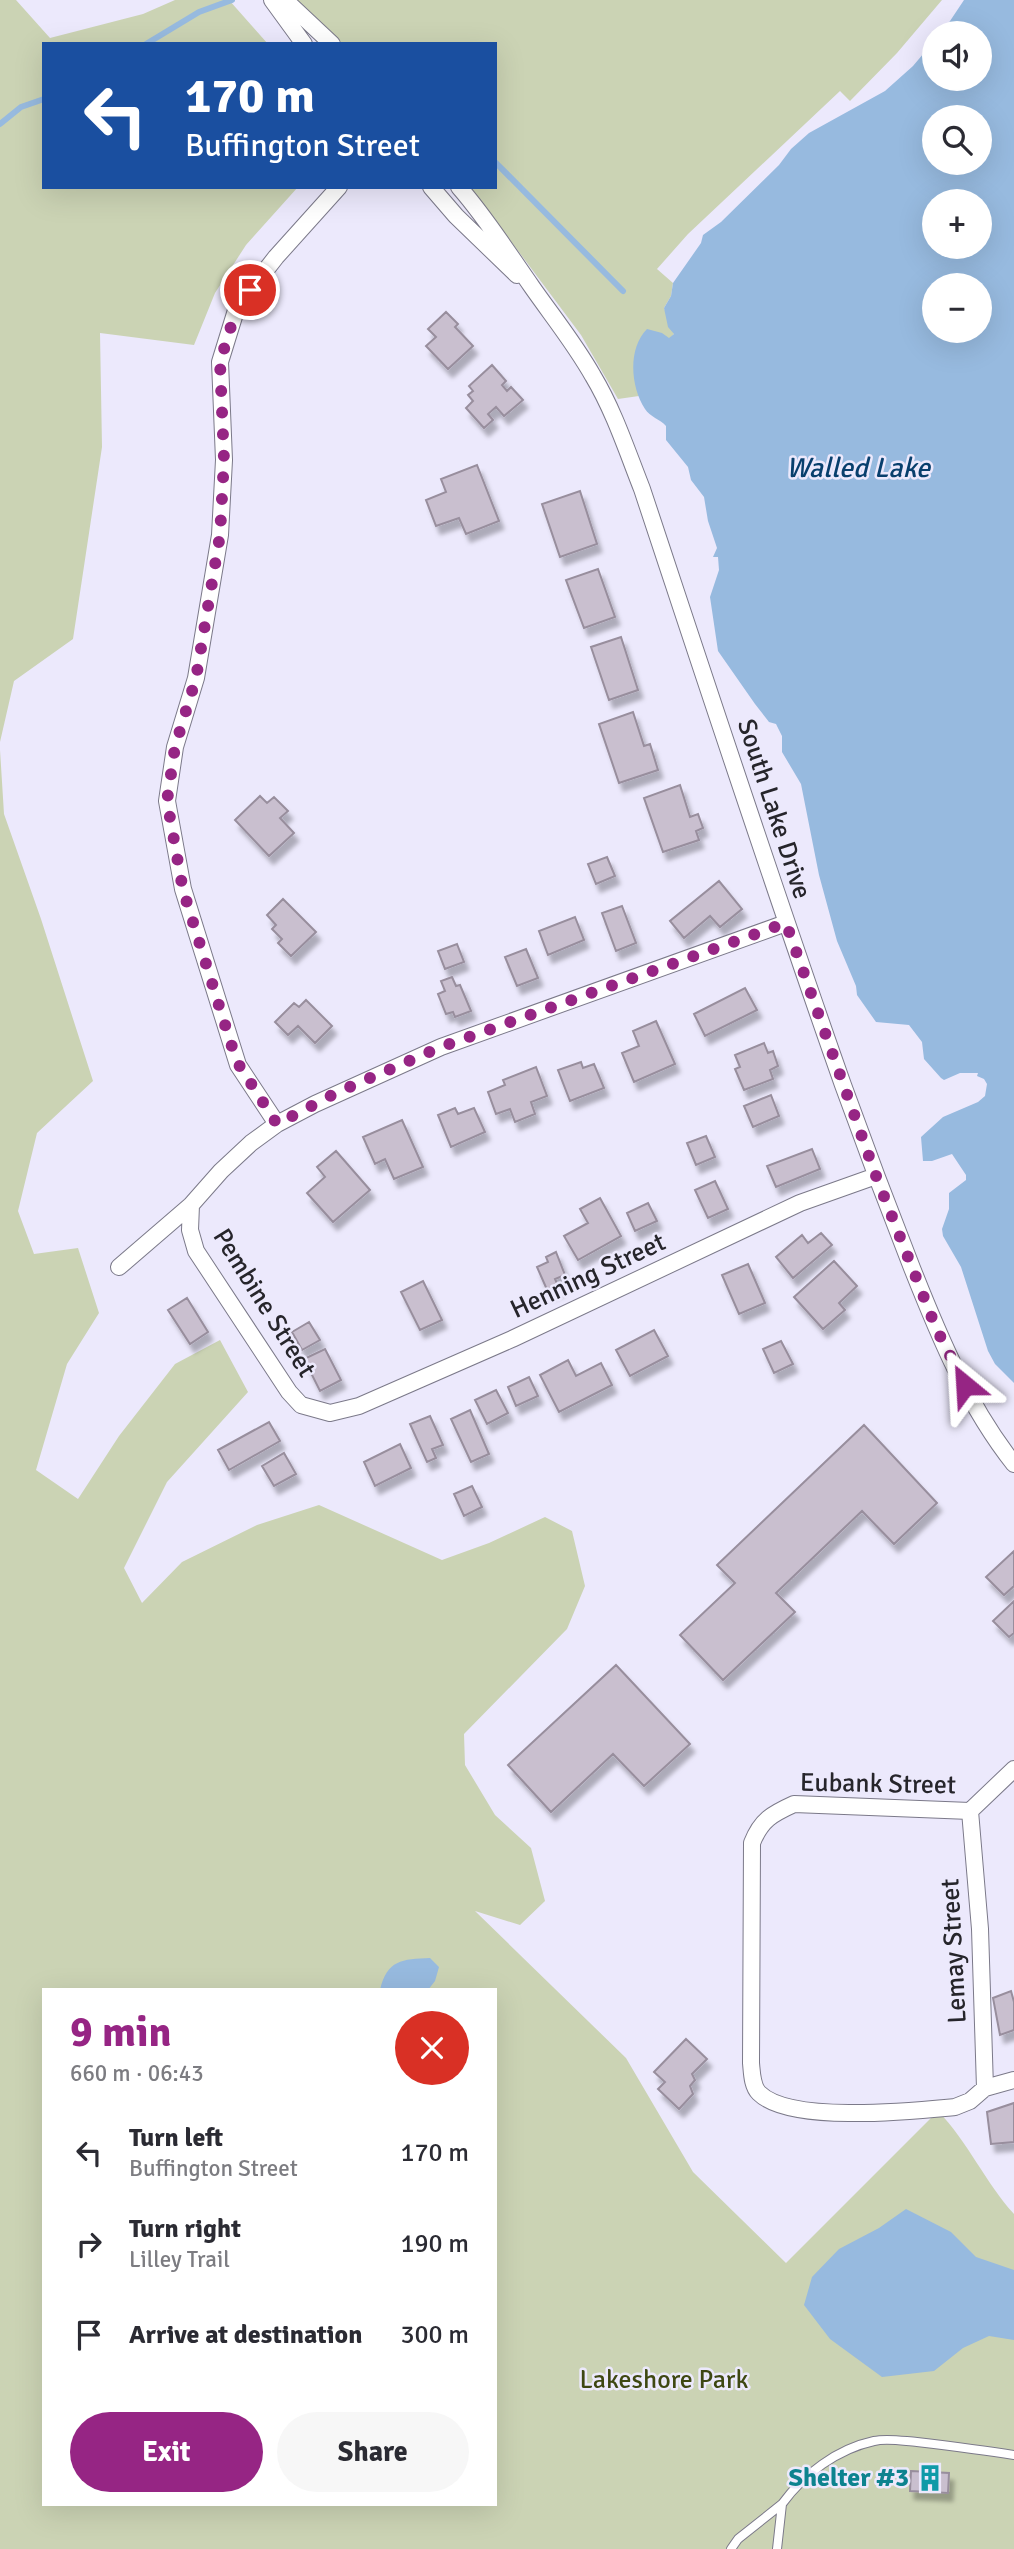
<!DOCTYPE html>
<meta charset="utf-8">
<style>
:root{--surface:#fff;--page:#f7f7f7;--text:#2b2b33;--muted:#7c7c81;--accent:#962584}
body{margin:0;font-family:Signika,sans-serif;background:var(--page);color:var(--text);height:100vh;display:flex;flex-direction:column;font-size:26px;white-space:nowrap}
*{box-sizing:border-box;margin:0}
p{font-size:23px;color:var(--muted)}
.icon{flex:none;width:38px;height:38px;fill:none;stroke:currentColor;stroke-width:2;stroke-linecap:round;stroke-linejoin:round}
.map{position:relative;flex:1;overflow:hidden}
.sheet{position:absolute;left:42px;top:1988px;width:455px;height:518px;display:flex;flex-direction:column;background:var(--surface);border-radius:0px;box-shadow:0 7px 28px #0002}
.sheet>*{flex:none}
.guide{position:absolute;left:42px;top:42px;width:455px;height:147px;border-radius:0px;box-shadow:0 7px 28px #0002;background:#1a4fa0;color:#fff;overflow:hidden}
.buttons{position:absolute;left:922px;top:21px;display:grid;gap:14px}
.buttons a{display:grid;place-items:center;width:70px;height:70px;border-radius:50%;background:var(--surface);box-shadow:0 7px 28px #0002;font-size:35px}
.pin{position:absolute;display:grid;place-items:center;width:60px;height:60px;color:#fff;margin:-30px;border:4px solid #fff;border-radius:50%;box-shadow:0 2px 7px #0007}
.me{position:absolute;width:77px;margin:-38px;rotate:333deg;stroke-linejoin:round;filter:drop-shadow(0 0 5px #0008)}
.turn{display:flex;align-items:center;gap:24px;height:147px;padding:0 28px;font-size:32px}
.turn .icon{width:91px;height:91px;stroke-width:2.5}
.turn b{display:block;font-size:49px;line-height:60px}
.round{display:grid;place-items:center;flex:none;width:74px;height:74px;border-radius:37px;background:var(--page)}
.summary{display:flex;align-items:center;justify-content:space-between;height:119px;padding:0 28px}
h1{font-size:42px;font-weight:800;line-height:52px;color:var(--accent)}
.primary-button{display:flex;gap:14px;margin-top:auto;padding:14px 28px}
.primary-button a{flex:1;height:80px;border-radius:42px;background:var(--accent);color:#fff;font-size:28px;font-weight:800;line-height:80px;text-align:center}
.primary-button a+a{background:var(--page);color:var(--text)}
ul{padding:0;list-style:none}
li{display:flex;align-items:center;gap:21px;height:91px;padding:0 28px}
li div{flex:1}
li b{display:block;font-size:26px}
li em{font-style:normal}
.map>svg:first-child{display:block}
</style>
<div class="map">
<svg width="1014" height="2549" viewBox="0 0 1014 2549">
<defs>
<filter id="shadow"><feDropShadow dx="4.5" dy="8" stdDeviation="2" flood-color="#0004"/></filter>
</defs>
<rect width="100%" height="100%" fill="#ece9fc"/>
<!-- green -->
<path fill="#cbd3b4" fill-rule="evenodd" d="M0,0H16L50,38L143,14L175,0H229L268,44H44V187H298L246,245L215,293L194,345L100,333L102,447L73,639L14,681L0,742Z
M291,0H942L897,53L850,101L840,91L688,234L657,269L673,283L671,296L664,308L674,334L635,376L639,396L618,399L581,335L492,216L466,187H495V44H338Z
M0,750L4,814L41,919L93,1081L37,1133L18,1211L34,1254L78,1248L99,1313L67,1364L36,1470L78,1499L119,1436L175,1364L220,1340L248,1392L167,1482L124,1568L142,1603L182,1562L257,1525L319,1505L442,1560L489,1543L545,1517L572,1531L585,1586L567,1629L464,1734L465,1765L495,1815L531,1848L545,1901L520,1925L475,1911L626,2058L693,2172L786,2263L938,2111C968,2142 985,2182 1014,2214V2549H0ZM44,1990H495V2504H44Z"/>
<!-- water -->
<path fill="#97badf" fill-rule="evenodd" d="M964,0H1014V1383L995,1364L988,1351L961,1267L943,1236L942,1229L949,1209V1193L966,1180V1175L952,1154L932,1161H923L921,1137L943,1117L978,1102L985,1096L987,1084L984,1079L977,1076L978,1073H960L944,1080L941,1078L924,1059L922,1042L909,1025L876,1022L857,995L856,986L837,941L819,875L801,784L782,752V736L776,724L769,722L755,704L718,651L710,597L719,570L718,557H713L717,548L708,521L704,497L691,480L688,467L666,440V426C660,419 650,417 645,409C630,386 628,348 647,329L662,333L669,338L674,334L668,327L664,308L671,296L673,283L701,243L703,235L721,222L779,165L791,149L809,133L885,91L913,66L934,41V79H980V33H942ZM934,117H980V163H934ZM934,201H980V247H934ZM934,285H980V331H934Z
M430,1958L439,1967L435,1981L428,1990H380C387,1960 402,1959 430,1958Z
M906,2209L951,2232L976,2257L1014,2270V2340L989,2336L963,2348L934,2371L882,2377L830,2339L804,2305L812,2277L839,2249L879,2228Z"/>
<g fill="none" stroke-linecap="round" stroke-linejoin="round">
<!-- stream -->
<path stroke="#97badf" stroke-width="6" d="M146,44L199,12L232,0
M0,124L21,107L44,99
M495,162L623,291"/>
</g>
<!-- building -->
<path fill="#c9bfcf" stroke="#988e9d" stroke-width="2" filter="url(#shadow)" d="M446,312L458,324L455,327L473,346L448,369L426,346L436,337L428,329Z
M492,365L506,381L502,385L507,391L511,387L523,400L504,416L496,407L488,414L493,420L484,428L466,408L473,401L468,395L473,391L469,386Z
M477,465L499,521L466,534L459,518L436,526L426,500L446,492L441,479Z
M580,491L597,544L560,557L542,504Z
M598,569L615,617L584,628L566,580Z
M621,637L638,690L609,700L591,647Z
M633,712L644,746L650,744L658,770L619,783L599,724Z
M680,785L690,817L698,814L703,828L696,831L699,840L663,852L644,798Z
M260,796L267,803L274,797L288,811L280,818L294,833L269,856L235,820Z
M607,857L615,876L596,884L588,864Z
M719,881L742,909L720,927L710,916L684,938L670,921Z
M283,899L316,932L291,956L278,943L282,939L272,929L276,925L267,915Z
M622,906L636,943L616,951L602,913Z
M575,917L584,940L548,955L539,931Z
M457,944L464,962L445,969L438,951Z
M526,949L538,978L517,986L505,957Z
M452,977L456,986L460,985L471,1011L455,1017L453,1012L446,1014L438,994L445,991L441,981Z
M745,988L757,1010L705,1036L694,1014Z
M306,1000L332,1026L315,1043L298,1026L288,1035L275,1022L294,1003L299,1007Z
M656,1021L675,1064L634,1082L622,1053L639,1046L633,1031Z
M764,1043L768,1053L773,1051L778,1066L770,1070L773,1079L744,1090L735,1069L740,1067L735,1055Z
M581,1062L583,1068L594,1064L604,1088L570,1101L558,1070Z
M536,1067L547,1096L531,1102L535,1114L515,1122L510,1109L496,1114L488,1092L505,1085L503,1080Z
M771,1095L779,1116L753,1127L744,1106Z
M455,1108L458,1114L474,1108L485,1132L451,1147L438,1115Z
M402,1120L423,1167L394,1179L385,1159L375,1164L363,1137Z
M706,1136L715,1157L696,1165L687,1143Z
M812,1149L820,1169L776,1187L767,1166Z
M336,1151L370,1190L333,1222L307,1193L325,1177L317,1167Z
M715,1181L728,1209L708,1218L695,1190Z
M600,1198L621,1236L578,1260L564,1236L588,1223L580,1209Z
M648,1203L657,1221L635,1231L627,1213Z
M821,1233L832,1245L793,1278L776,1257L802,1235L808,1243Z
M556,1252L565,1275L555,1279L559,1288L548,1292L537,1267L548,1262L546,1257Z
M834,1261L857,1286L839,1303L845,1310L823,1329L794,1297Z
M748,1264L765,1303L739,1314L722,1275Z
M423,1281L442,1320L420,1330L401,1292Z
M187,1298L208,1332L190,1344L168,1310Z
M309,1322L320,1340L302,1350L292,1332Z
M654,1330L668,1356L630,1376L616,1350Z
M781,1341L793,1364L774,1373L763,1349Z
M325,1349L341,1380L320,1391L304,1359Z
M568,1360L576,1376L601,1363L612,1385L559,1412L540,1375Z
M529,1377L538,1396L516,1406L508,1387Z
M496,1390L508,1413L487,1424L475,1400Z
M470,1410L489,1454L471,1462L451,1419Z
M430,1416L443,1445L432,1449L436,1458L427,1462L410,1424Z
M269,1422L280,1441L229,1470L218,1450Z
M864,1425L937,1503L894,1544L862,1511L776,1593L795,1612L723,1680L680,1635L735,1583L717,1565Z
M400,1444L411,1468L375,1486L364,1462Z
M284,1453L296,1474L274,1486L262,1466Z
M472,1486L482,1507L464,1516L454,1494Z
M1014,1551V1586L1004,1595L986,1577Z
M1014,1601V1633L1009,1637L993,1621Z
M616,1665L690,1744L644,1786L613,1754L551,1812L508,1765Z
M1011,1991L1014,2002V2030L1000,2035L993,1998Z
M686,2039L707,2059L692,2074L695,2080L690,2086L693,2094L679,2109L658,2089L665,2082L654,2072Z
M1014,2103V2142L991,2144L987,2112Z
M911,2471L949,2473L948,2493L910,2491Z"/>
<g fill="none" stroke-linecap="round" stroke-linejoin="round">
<defs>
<path id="lane" d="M782,2504C804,2474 837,2449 874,2441C887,2438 903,2441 917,2442C950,2446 982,2450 1014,2455
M731,2549L738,2539L782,2504L777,2549"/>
<path id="street" d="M272,0L304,44
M285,0L332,44
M431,187L456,216L517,275
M459,187C487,219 508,253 532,287C553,317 575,344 593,376C614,411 627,451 642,489C708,688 773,887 843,1085C865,1146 888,1207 912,1268C939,1336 968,1406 1014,1464
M277,1124L238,1065L183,889L167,801L175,747L196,678L220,535L224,460L220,362L237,307L276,257L339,187
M191,1205L190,1230L196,1251L289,1392L301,1405L330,1413L359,1406L512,1339L800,1203L876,1176
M119,1267L191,1205L221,1171L251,1143L277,1124L315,1104L441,1047L786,923
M1014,1769L970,1811L794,1804C772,1814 761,1820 752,1843L751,2063C752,2073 752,2086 759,2093C790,2124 913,2111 955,2107L970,2101L985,2088L1014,2080
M970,1811L980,1929L985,2088"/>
</defs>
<!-- lane casing -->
<use href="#lane" stroke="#7b7989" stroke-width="10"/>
<!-- street casing -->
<use href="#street" stroke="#7b7989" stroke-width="18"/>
<!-- lane -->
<use href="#lane" stroke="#fff" stroke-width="8"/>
<!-- street -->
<use href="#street" stroke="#fff" stroke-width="16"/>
</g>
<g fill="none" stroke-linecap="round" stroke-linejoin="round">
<!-- route -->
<path stroke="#962584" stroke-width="12" stroke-dasharray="0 21.6" d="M250,290L237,307L220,362L224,460L220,535L196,678L175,747L167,801L183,890L231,1044L239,1065L277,1124L338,1092L441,1047L786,923L876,1176L936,1328L965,1385"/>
</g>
<!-- icons -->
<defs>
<symbol id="building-bare" viewBox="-9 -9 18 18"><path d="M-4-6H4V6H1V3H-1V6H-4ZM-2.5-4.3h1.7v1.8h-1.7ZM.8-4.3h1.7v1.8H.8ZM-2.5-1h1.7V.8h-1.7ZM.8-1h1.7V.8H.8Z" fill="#0f9aa8" stroke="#ece9fc" stroke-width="2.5" paint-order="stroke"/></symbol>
</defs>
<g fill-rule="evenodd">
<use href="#building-bare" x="911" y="2459" width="38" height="38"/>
</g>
<g text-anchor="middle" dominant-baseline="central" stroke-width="5" stroke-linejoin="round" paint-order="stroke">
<!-- street labels -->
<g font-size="26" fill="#26252b" stroke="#ece9fc">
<text transform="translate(774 809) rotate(72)">South Lake Drive</text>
<text transform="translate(588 1276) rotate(-25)">Henning Street</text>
<text transform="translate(264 1303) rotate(58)">Pembine Street</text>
<text transform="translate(878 1784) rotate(1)">Eubank Street</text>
<text transform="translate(954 1951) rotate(-93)">Lemay Street</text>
</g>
<!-- park labels -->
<g font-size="26" fill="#3e4712" stroke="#ece9fc">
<text x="664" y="2380">Lakeshore Park</text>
</g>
<!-- culture labels -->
<g font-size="26" font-weight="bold" fill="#0d838f" stroke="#ece9fc" text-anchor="end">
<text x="909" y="2478">Shelter #3</text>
</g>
<!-- water labels -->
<g font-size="28" font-style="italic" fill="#083f6d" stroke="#ece9fc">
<text x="858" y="468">Walled Lake</text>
</g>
</g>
</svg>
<div class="buttons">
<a><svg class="icon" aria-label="sound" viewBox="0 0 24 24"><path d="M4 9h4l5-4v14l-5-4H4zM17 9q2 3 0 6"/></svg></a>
<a><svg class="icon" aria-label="search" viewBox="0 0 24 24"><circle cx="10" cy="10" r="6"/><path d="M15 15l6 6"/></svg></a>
<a>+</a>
<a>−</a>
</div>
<div class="pin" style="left:250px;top:290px;background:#d93025"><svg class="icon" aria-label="arrive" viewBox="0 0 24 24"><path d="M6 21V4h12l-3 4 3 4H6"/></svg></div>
<svg class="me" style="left:965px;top:1385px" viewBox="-20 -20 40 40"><path d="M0-17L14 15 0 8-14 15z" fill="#962584" stroke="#fff" stroke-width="4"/></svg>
<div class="guide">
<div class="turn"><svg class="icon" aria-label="left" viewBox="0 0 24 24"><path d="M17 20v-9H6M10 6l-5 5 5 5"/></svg><div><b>170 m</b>Buffington Street</div></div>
</div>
<section class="sheet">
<div class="summary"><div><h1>9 min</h1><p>660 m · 06:43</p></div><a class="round" style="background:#d93025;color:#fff"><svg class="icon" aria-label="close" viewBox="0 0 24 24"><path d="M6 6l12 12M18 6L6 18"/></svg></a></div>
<ul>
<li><svg class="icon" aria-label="left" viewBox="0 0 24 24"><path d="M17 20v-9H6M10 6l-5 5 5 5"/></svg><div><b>Turn left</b><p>Buffington Street</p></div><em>170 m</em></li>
<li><svg class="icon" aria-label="right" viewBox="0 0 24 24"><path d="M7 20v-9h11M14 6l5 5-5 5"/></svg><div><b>Turn right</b><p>Lilley Trail</p></div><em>190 m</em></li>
<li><svg class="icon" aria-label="arrive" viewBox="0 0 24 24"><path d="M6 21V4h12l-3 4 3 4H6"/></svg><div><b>Arrive at destination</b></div><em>300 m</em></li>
</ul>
<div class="primary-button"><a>Exit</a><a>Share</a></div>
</section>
</div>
